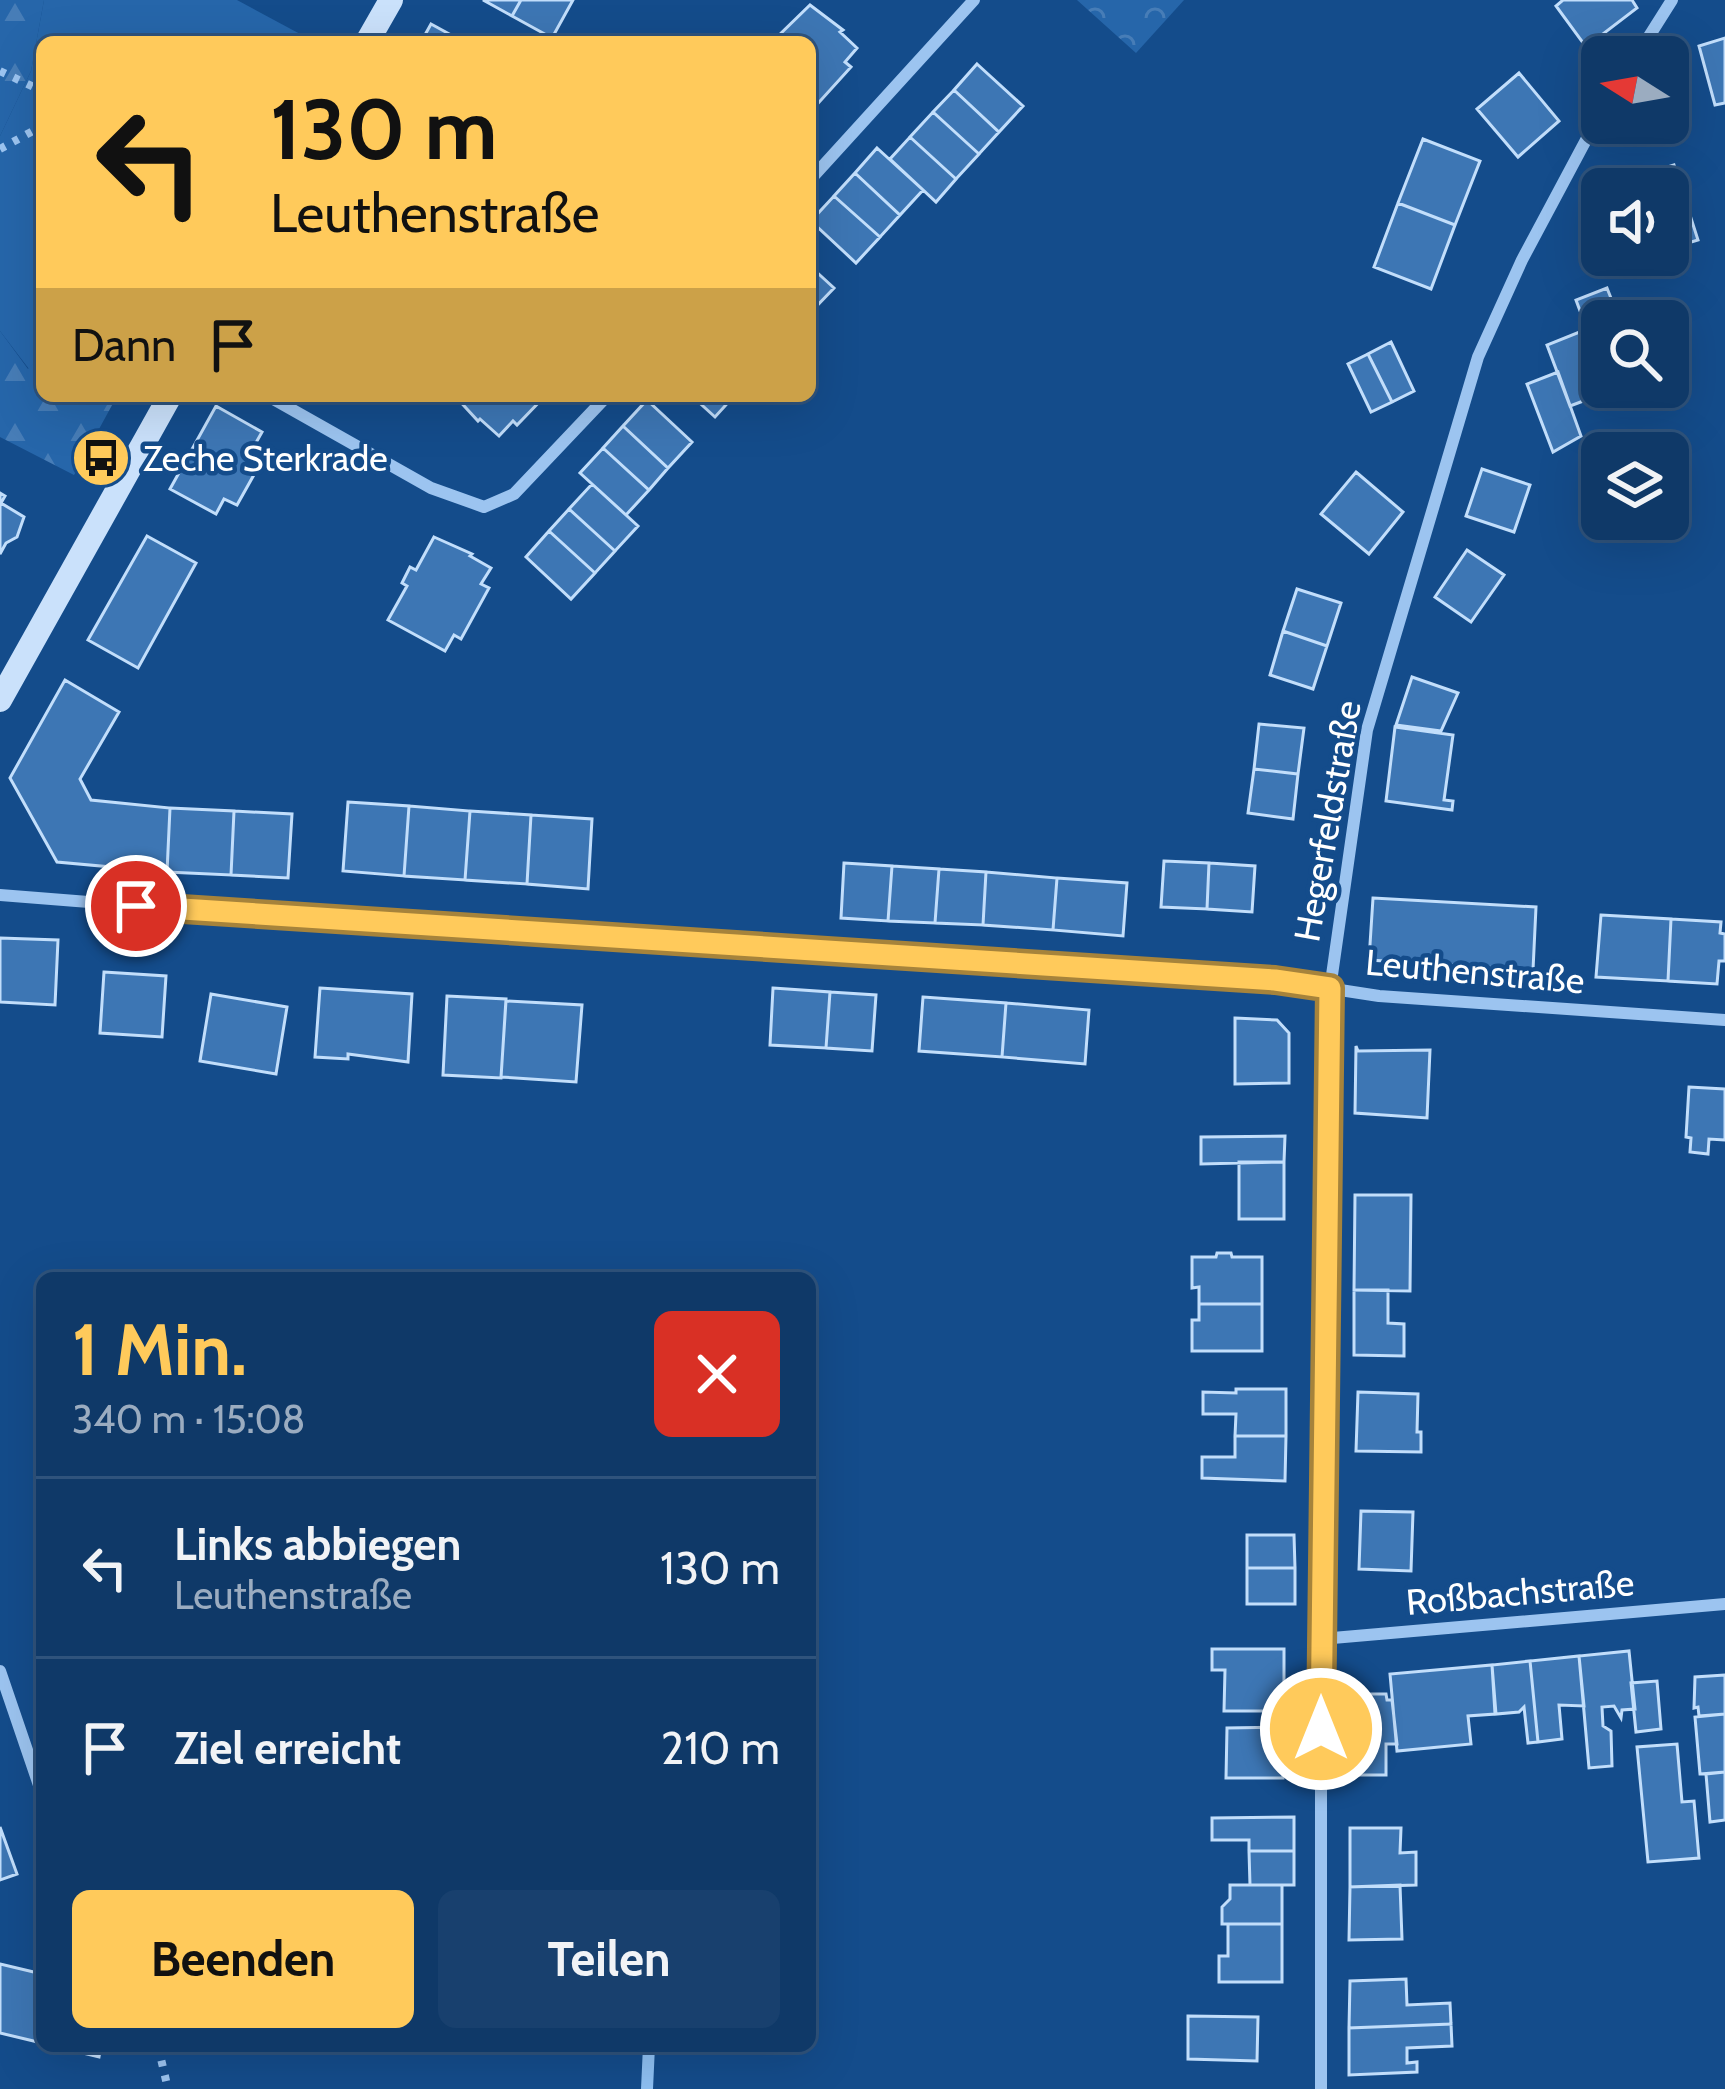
<!DOCTYPE html>
<html lang="de">
<meta charset="utf-8">
<style>
:root{--surface:#0f3968;--page:#18406e;--text:#f1f3f6;--muted:#9bacc0;--line:#2f537c;--accent:#ffca5b}
body{margin:0;font-family:Cabin,sans-serif;background:var(--page);color:var(--text);height:100vh;display:flex;flex-direction:column;font-size:45px;white-space:nowrap}
*{box-sizing:border-box;margin:0}
p{font-size:39px;color:var(--muted)}
.icon{flex:none;width:66px;height:66px;fill:none;stroke:currentColor;stroke-width:2;stroke-linecap:round;stroke-linejoin:round}
.map{position:relative;flex:1;overflow:hidden}
.details{position:absolute;left:36px;top:1272px;width:780px;height:780px;display:flex;flex-direction:column;background:var(--surface);border-radius:18px;box-shadow:0 12px 48px #0002,0 0 0 3px var(--line)}
.details>*{flex:none}
.top-card{position:absolute;left:36px;top:36px;width:780px;height:366px;border-radius:18px;box-shadow:0 12px 48px #0002,0 0 0 3px var(--line);background:#ffca5b;color:#111;overflow:hidden}
.needle{width:78px;rotate:281deg}
.tools{position:absolute;left:1581px;top:36px;display:grid;gap:24px}
.tools a{display:grid;place-items:center;width:108px;height:108px;border-radius:18px;background:var(--surface);box-shadow:0 12px 48px #0002,0 0 0 3px var(--line);font-size:60px}
.pin{position:absolute;display:grid;place-items:center;width:102px;height:102px;color:#fff;margin:-51px;border:6px solid #fff;border-radius:50%;box-shadow:0 3px 12px #0007}
.me{position:absolute;width:132px;margin:-66px;rotate:0deg;stroke-linejoin:round;filter:drop-shadow(0 0 9px #0008)}
.turn{display:flex;align-items:center;gap:42px;height:252px;padding:0 36px;font-size:54px}
.turn .icon{width:156px;height:156px;stroke-width:2.5}
.turn b{display:block;font-size:84px;line-height:102px}
.then{display:flex;align-items:center;height:114px;padding:0 36px;background:#0003;gap:24px;font-size:45px}
.round{display:grid;place-items:center;flex:none;width:126px;height:126px;border-radius:18px;background:var(--page)}
.headline{display:flex;align-items:center;justify-content:space-between;height:204px;padding:0 36px}
h1{font-size:72px;font-weight:700;line-height:90px;color:var(--accent)}
.cta{display:flex;gap:24px;margin-top:auto;padding:24px 36px}
.cta a{flex:1;height:138px;border-radius:18px;background:var(--accent);color:#111;font-size:48px;font-weight:700;line-height:138px;text-align:center}
.cta a+a{background:var(--page);color:var(--text)}
ul{padding:0;list-style:none}
li{display:flex;align-items:center;gap:36px;height:180px;padding:0 36px;border-top:3px solid var(--line)}
li div{flex:1}
li b{display:block;font-size:45px}
li em{font-style:normal}
.map>svg:first-child{display:block}
</style>
<div class="map">
<svg width="1725" height="2089" viewBox="0 0 1725 2089">
<defs>
<pattern id="forest-firs" width="22" height="20" patternUnits="userSpaceOnUse" patternTransform="scale(3)"><rect width="22" height="20" fill="#2666aa"/><path d="M5 1l3.5 6h-7zM16 11l3.5 6h-7z" fill="#477db7"/></pattern>
<pattern id="park-crowns" width="20" height="18" patternUnits="userSpaceOnUse" patternTransform="scale(3)"><rect width="20" height="18" fill="#2666aa"/><path d="M2 6a3 3 0 1 1 6 0M12 15a3 3 0 1 1 6 0" fill="none" stroke="#477db7"/></pattern>
</defs>
<rect width="100%" height="100%" fill="#144c8b"/>
<!-- grass -->
<path fill="#2666aa" d="M44,0H237L315,42H42V354L29,369L0,331V136L31,71Z"/>
<!-- forest -->
<path fill="url(#forest-firs)" d="M0,0H44L31,71L0,136Z
M0,331L28,369L42,354V396H117L74,475L0,437Z"/>
<!-- park -->
<path fill="url(#park-crowns)" d="M1077,0H1184L1136,53Z"/>
<g fill="none" stroke-linecap="round" stroke-linejoin="round">
<!-- stream -->
<path stroke="#8ec0f3" stroke-width="12" d="M647,2089L649,2046"/>
</g>
<!-- building -->
<path fill="#3d76b4" stroke="#c2defb" stroke-width="3" d="M483,0H521L512,16Z
M521,0H573L552,38L512,16Z
M1563,0H1632L1637,8L1586,47L1556,6Z
M810,5L843,30L840,32L857,48L845,62L851,67L812,110L810,42H772Z
M431,24L464,42H421Z
M1725,38V103L1715,105L1699,46Z
M977,64L1023,106L999,132L954,90Z
M1519,73L1559,121L1518,157L1477,109Z
M954,90L999,132L979,154L933,112Z
M933,112L979,154L956,179L910,137Z
M910,137L956,179L936,202L890,159Z
M1423,139L1480,161L1455,225L1398,203Z
M877,148L923,190L900,215L855,173Z
M1674,165L1698,240L1668,249V189H1648L1643,175Z
M855,173L900,215L880,237L834,196Z
M1643,175L1648,189H1613L1612,185Z
M834,196L880,237L856,263L811,221Z
M1398,203L1455,225L1431,289L1374,267Z
M810,266L834,288L810,313Z
M1607,288L1620,321H1602L1599,362L1576,300Z
M1587,329L1602,368V387L1610,391L1570,406L1547,345Z
M1391,342L1414,391L1392,402L1368,354Z
M1368,354L1392,402L1371,412L1348,364Z
M1558,372L1581,436L1553,452L1527,384Z
M455,396H545L517,425L513,421L499,436L480,419L478,421Z
M692,396H734L715,417Z
M647,400L692,442L668,468L623,426Z
M216,406L262,432L253,448L265,455L237,505L224,499L216,514L170,489Z
M623,426L668,468L649,490L603,448Z
M603,448L649,490L626,515L580,473Z
M1482,469L1530,485L1514,532L1466,516Z
M1356,472L1403,512L1369,554L1321,514Z
M592,484L638,526L615,551L569,509Z
M0,493L5,496L1,503L24,517L17,537L6,543L0,554Z
M569,509L615,551L595,573L549,531Z
M549,531L595,573L571,599L526,557Z
M147,536L196,563L138,668L88,640Z
M434,537L472,554L470,556L491,568L481,584L489,588L461,639L454,635L445,651L388,620L407,586L402,583L410,567L416,570Z
M1467,550L1504,575L1471,622L1435,597Z
M1297,589L1341,603L1327,646L1283,631Z
M1283,631L1327,646L1313,689L1270,675Z
M1412,677L1458,693L1441,731L1396,725Z
M65,680L119,712L80,779L91,800L170,808L167,872L57,862L10,778Z
M1259,724L1304,728L1298,774L1254,769Z
M1395,727L1453,735L1444,800L1453,801L1452,810L1386,801Z
M1254,769L1298,774L1293,819L1248,813Z
M348,802L409,806L404,876L343,871Z
M409,806L470,811L465,880L404,876Z
M170,808L234,811L231,875L167,872Z
M234,811L292,814L288,878L231,875Z
M470,811L531,815L527,884L465,880Z
M531,815L592,819L588,889L527,884Z
M1164,861L1209,863L1207,909L1161,907Z
M844,863L892,866L888,921L841,918Z
M1209,863L1255,866L1252,912L1207,909Z
M892,866L939,869L935,923L888,921Z
M939,869L986,872L983,925L935,923Z
M986,872L1057,878L1053,930L983,925Z
M1057,878L1127,883L1123,936L1053,930Z
M1373,898L1536,907L1533,970L1369,960Z
M1601,915L1671,919L1668,981L1596,977Z
M1671,919L1721,922L1720,933L1725,934V961H1719L1717,984L1668,981Z
M0,938L58,940L55,1005L0,1002Z
M104,972L166,976L162,1037L100,1033Z
M320,988L412,994L408,1062L348,1054V1059L315,1057Z
M773,988L830,992L826,1048L770,1045Z
M830,992L876,995L872,1051L826,1048Z
M211,994L287,1007L276,1074L200,1061Z
M447,996L506,999L501,1078L443,1075Z
M923,997L1006,1003L1002,1057L919,1051Z
M506,1001L582,1005L576,1082L501,1077Z
M1006,1003L1089,1010L1085,1064L1002,1057Z
M1235,1018L1277,1020L1289,1033V1083L1235,1084Z
M1356,1046L1358,1051L1430,1050L1427,1118L1355,1113Z
M1689,1087L1725,1089V1140L1709,1139L1708,1154L1690,1152L1691,1138L1686,1137Z
M1285,1136L1284,1162L1201,1164V1137Z
M1239,1162H1284V1219H1239Z
M1355,1195H1411L1410,1291L1354,1290Z
M1217,1253H1231L1232,1257H1262V1304H1199V1287L1192,1288V1257H1216Z
M1354,1290H1388V1323L1404,1324V1356L1354,1355Z
M1199,1304H1262V1351H1192V1320H1199Z
M1236,1389H1286V1436H1235L1236,1414H1203V1392L1236,1393Z
M1358,1392L1418,1394L1417,1432H1421V1452L1356,1451Z
M1235,1436H1286L1285,1481L1202,1478V1457H1235Z
M1361,1511L1413,1512L1411,1571L1359,1569Z
M1247,1535H1294L1295,1568H1247Z
M1247,1568H1295V1604H1247Z
M1212,1649H1284V1711H1224L1225,1670H1212Z
M1629,1651L1635,1709L1622,1710L1621,1718L1614,1706L1602,1707L1603,1726L1611,1731L1612,1766L1589,1768L1579,1656Z
M1579,1656L1584,1706L1559,1705L1562,1739L1538,1742L1530,1661Z
M1530,1661L1538,1742L1528,1743L1524,1707L1519,1712L1496,1714L1492,1665Z
M1492,1665L1495,1714L1468,1716L1471,1744L1397,1751L1390,1674Z
M1725,1675V1714L1699,1716L1698,1707L1694,1708L1695,1677Z
M1657,1681L1661,1729L1636,1732L1631,1683Z
M1351,1694H1386L1387,1700H1392L1397,1744H1386V1775H1351Z
M1725,1714V1772L1700,1774L1695,1717Z
M1284,1727L1283,1778H1226L1227,1728Z
M1677,1744L1682,1802L1694,1801L1699,1858L1648,1862L1637,1747Z
M1725,1772V1820L1710,1822L1706,1774Z
M1294,1817V1851H1249V1840H1212V1818Z
M0,1827L17,1874L0,1880Z
M1350,1828H1401L1400,1853L1416,1852V1885L1350,1887Z
M1249,1851H1294V1885H1250Z
M1230,1885H1282V1924H1222V1907L1230,1899Z
M1400,1885L1402,1939L1349,1940L1350,1887Z
M1228,1924H1282V1982H1219V1956H1228Z
M0,1964L42,1974V2043L0,2033Z
M1406,1979L1407,2005L1450,2003L1451,2024L1349,2028L1350,1981Z
M1188,2016L1258,2017L1257,2061L1188,2059Z
M1451,2024L1452,2046L1407,2048V2063L1417,2062V2072L1349,2075V2028Z
M54,2046H101L99,2057Z"/>
<g fill="none" stroke-linecap="round" stroke-linejoin="round">
<!-- path -->
<path stroke="#9cc4f0" stroke-width="8" stroke-dasharray="6 9" stroke-linecap="butt" d="M0,71L42,91
M0,149L42,126
M158,2046L168,2089"/>
<!-- street -->
<path stroke="#9cc4f0" stroke-width="12" d="M1636,57L1672,0
M810,180L974,0
M268,396L431,488L484,507L514,494L607,396
M0,895L317,920L1275,980L1379,996L1725,1020
M1321,1639L1725,1604
M0,1671L42,1794
M1321,2089V1639L1330,989L1367,730L1478,357L1522,260L1602,110"/>
<!-- secondary -->
<path stroke="#cae1fb" stroke-width="24" d="M367,42L391,0
M0,700L170,396"/>
</g>
<g fill="none" stroke-linecap="round" stroke-linejoin="round">
<defs>
<path id="route" d="M136,906L1275,980L1330,988L1321,1729"/>
</defs>
<!-- route casing -->
<use href="#route" stroke="#a6833b" stroke-width="30"/>
<!-- route -->
<use href="#route" stroke="#ffca5b" stroke-width="21"/>
</g>
<!-- icons -->
<defs>
<symbol id="bus-disc" viewBox="-11 -11 22 22"><circle r="9.5" fill="#ffca5b" stroke="#144c8b"/><path d="M-5-6H5V4H4V6H2V4H-2V6H-4V4H-5ZM-3.5-4V0h7V-4ZM-3.5 1.2v1.5H-2V1.2ZM2 1.2v1.5H3.5V1.2Z" fill="#111"/></symbol>
</defs>
<g fill-rule="evenodd">
<use href="#bus-disc" x="68" y="425" width="66" height="66"/>
</g>
<g text-anchor="middle" dominant-baseline="central" stroke-width="9" stroke-linejoin="round" paint-order="stroke">
<!-- poi labels -->
<g font-size="36" fill="#fff" stroke="#144c8b" text-anchor="start">
<text x="143" y="458">Zeche Sterkrade</text>
</g>
<!-- street labels -->
<g font-size="36" fill="#fff" stroke="#144c8b">
<text transform="translate(1327 821) rotate(-80)">Hegerfeldstraße</text>
<text transform="translate(1475 971) rotate(5)">Leuthenstraße</text>
<text transform="translate(1520 1592) rotate(-5)">Roßbachstraße</text>
</g>
</g>
</svg>
<div class="tools">
<a><svg class="needle" viewBox="-14 -14 28 28"><path d="M0-13l5 13h-10z" fill="#e53935"/><path d="M0 13l5-13h-10z" fill="#9bacc0"/></svg></a>
<a><svg class="icon" aria-label="sound" viewBox="0 0 24 24"><path d="M4 9h4l5-4v14l-5-4H4zM17 9q2 3 0 6"/></svg></a>
<a><svg class="icon" aria-label="search" viewBox="0 0 24 24"><circle cx="10" cy="10" r="6"/><path d="M15 15l6 6"/></svg></a>
<a><svg class="icon" aria-label="layers" viewBox="0 0 24 24"><path d="M12 4l9 5-9 5-9-5zM3 14l9 5 9-5"/></svg></a>
</div>
<div class="pin" style="left:136px;top:906px;background:#d93025"><svg class="icon" aria-label="arrive" viewBox="0 0 24 24"><path d="M6 21V4h12l-3 4 3 4H6"/></svg></div>
<svg class="me" style="left:1321px;top:1729px" viewBox="-20 -20 40 40"><circle r="17" fill="#ffca5b" stroke="#fff" stroke-width="3"/><path d="M0-11L8 9 0 5-8 9z" fill="#fff"/></svg>
<div class="top-card">
<div class="turn"><svg class="icon" aria-label="left" viewBox="0 0 24 24"><path d="M17 20v-9H6M10 6l-5 5 5 5"/></svg><div><b>130 m</b>Leuthenstraße</div></div>
<div class="then">Dann<svg class="icon" aria-label="arrive" viewBox="0 0 24 24"><path d="M6 21V4h12l-3 4 3 4H6"/></svg></div>
</div>
<section class="details">
<div class="headline"><div><h1>1 Min.</h1><p>340 m · 15:08</p></div><a class="round" style="background:#d93025;color:#fff"><svg class="icon" aria-label="close" viewBox="0 0 24 24"><path d="M6 6l12 12M18 6L6 18"/></svg></a></div>
<ul>
<li><svg class="icon" aria-label="left" viewBox="0 0 24 24"><path d="M17 20v-9H6M10 6l-5 5 5 5"/></svg><div><b>Links abbiegen</b><p>Leuthenstraße</p></div><em>130 m</em></li>
<li><svg class="icon" aria-label="arrive" viewBox="0 0 24 24"><path d="M6 21V4h12l-3 4 3 4H6"/></svg><div><b>Ziel erreicht</b></div><em>210 m</em></li>
</ul>
<div class="cta"><a>Beenden</a><a>Teilen</a></div>
</section>
</div>
